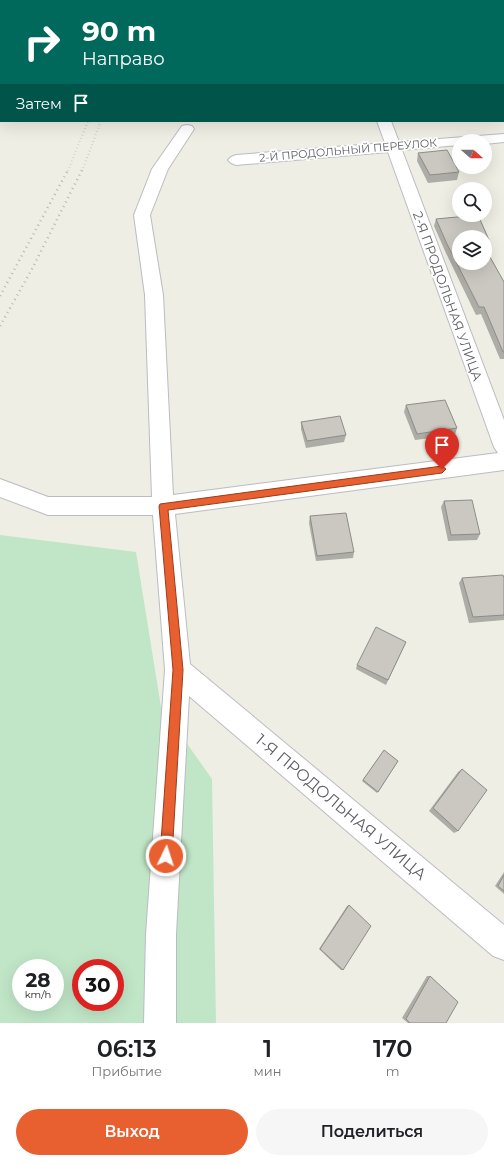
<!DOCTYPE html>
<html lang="ru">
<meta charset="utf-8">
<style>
:root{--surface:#fff;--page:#f6f6f6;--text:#202124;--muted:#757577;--accent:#e85f30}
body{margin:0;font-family:Montserrat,sans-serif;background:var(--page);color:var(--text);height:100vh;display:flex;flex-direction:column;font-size:15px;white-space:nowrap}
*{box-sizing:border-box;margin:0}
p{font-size:13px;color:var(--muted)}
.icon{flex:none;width:22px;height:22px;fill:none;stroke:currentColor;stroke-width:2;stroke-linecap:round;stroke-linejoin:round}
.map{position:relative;height:1023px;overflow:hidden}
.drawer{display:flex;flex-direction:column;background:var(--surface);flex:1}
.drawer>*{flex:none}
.top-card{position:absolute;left:0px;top:0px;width:504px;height:122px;box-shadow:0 4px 16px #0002;background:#00695c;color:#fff;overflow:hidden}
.needle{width:26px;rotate:110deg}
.controls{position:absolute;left:452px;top:134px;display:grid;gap:8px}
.controls a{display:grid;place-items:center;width:40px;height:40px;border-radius:50%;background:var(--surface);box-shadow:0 4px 16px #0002;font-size:20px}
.speed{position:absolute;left:12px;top:959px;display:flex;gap:8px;font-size:20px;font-weight:700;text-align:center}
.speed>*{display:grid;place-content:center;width:52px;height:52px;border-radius:50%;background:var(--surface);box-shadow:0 4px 16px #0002;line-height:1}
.speed small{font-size:10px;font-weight:400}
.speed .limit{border:6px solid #d22;background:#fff;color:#111}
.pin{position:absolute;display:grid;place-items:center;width:34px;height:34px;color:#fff;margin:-41px -17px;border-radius:50% 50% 50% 0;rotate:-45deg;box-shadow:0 0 4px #0007}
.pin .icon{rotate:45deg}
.me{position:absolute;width:44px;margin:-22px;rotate:4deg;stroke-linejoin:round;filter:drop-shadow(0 0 3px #0008)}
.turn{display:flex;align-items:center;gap:14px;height:84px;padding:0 16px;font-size:18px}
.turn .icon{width:52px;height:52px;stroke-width:2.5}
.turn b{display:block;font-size:28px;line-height:34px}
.then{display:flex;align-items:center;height:38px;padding:0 16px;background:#0003;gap:8px;font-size:15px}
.eta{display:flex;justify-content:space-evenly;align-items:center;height:68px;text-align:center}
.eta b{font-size:24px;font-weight:600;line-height:28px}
.action{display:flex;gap:8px;margin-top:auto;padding:8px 16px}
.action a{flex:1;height:46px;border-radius:24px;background:var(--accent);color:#fff;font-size:16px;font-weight:600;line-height:46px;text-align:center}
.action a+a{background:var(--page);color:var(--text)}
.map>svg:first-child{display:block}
</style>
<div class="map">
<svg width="504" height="1023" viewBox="0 0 504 1023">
<rect width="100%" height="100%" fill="#eeeee4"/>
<!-- green -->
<path fill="#c0e6c7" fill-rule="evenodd" d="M0,535L136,552L161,707L212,779L216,1023H0ZM21,968H55V1002H21ZM81,968H115V1002H81Z"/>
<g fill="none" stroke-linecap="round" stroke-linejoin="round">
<defs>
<path id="minor" d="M332,0H344L345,1H333Z
M377,121H391L399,142L504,134V142L485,144V141H459V145L402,150L504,420V470L175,514L190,664L504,925V960L493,956L189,696L176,934V1023H144L146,934L165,670L153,515H48L0,497V479L48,497H152L145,295L134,215L152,169L182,126L187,125L192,126L194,129L168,169L150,215L163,295L173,495L498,453L494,447L388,152L236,165L231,163L228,160L231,157L236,155L385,143Z"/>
</defs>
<!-- minor casing -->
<use href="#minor" stroke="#bbbcc2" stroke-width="2"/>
<!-- minor -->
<use href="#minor" fill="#fff" fill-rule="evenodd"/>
<!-- rail-far1 -->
<path stroke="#b7b7b8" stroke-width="2" stroke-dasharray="0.5 3" stroke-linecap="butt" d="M68,171L88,121
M82,171L101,121"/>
<!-- rail -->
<path stroke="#b7b7b8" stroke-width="2.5" stroke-dasharray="1 4" stroke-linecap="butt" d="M0,296L68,170
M0,326L32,269L82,170"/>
</g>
<!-- wall -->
<path fill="#aeaca6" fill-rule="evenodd" d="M418,153L459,172L457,180L428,183L417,161Z
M478,215L489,240L487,248H485L504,282V359H500L481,314L476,315L445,251L434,226L436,219ZM459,237H485V263H459Z
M406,405L457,428L455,435L415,440L404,412Z
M301,422L346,435L344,442L306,448L301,429Z
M444,501L480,534L477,540L448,541L441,507Z
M310,516L354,552L353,558L316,561L309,523Z
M462,578H504V620L469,623L459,583Z
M406,642L386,685L356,669L357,665Z
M384,750L398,761L377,793L362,781Z
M462,769L458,831L454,833L429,811L458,772Z
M504,872V894L495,886Z
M349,905L343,970H341L319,949L347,906Z
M427,976H430L446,1023H408L402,1018Z"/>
<!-- building -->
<path fill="#cac8c1" stroke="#8d8c87" d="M447,150L459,172L430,175L418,153Z
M478,215L489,240H485V237H459V263H485V248L504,282V352H503L484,307H479L447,244L436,219Z
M445,400L457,428L417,434L406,405Z
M340,416L346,435L307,441L301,422Z
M472,500L480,534L451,535L444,501Z
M346,513L354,552L317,556L310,516Z
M503,575L504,578V615L473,617L462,578Z
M376,627L406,642L388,680L357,665Z
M384,750L398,761L378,792L363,780Z
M462,769L487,790L458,831L433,808Z
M504,875V891L498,886Z
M349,905L371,926L343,970L320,949Z
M430,976L458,1002L446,1023H410L406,1019Z"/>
<!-- route -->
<path fill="#e85f30" stroke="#973e1f" d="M442,466L446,469L442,473L168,510L183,670L172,856L170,860L166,862L162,860L160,856L173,670L159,506L160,504Z"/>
<g text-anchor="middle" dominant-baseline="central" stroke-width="3.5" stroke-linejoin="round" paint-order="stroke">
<!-- far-street labels -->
<g font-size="11" fill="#5c5e64" stroke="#fff">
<text transform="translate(348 150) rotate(-5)">2-Й ПРОДОЛЬНЫЙ ПЕРЕУЛОК</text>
</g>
<!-- street labels -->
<g font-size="13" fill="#5c5e64" stroke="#fff">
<text transform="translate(448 296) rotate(70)">2-Я ПРОДОЛЬНАЯ УЛИЦА</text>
</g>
<!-- near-street labels -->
<g font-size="16" fill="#5c5e64" stroke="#fff">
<text transform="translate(341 807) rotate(40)">1-Я ПРОДОЛЬНАЯ УЛИЦА</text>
</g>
</g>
</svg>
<div class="controls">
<a><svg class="needle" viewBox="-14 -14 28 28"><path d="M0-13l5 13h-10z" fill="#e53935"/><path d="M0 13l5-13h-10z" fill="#757577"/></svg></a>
<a><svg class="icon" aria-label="search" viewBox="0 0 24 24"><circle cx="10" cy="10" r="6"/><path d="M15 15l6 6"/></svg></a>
<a><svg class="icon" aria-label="layers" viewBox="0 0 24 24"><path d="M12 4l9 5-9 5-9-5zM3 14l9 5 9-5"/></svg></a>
</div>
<div class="speed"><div>28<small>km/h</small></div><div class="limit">30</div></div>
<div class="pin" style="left:442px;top:469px;background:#d93025"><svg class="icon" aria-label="arrive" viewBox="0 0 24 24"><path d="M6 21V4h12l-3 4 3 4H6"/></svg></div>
<svg class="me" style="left:166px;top:856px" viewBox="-20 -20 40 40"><circle r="17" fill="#e85f30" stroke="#fff" stroke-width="3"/><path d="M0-11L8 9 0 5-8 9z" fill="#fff"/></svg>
<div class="top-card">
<div class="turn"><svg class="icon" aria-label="right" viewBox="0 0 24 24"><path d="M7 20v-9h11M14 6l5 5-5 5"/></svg><div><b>90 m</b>Направо</div></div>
<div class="then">Затем<svg class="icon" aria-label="arrive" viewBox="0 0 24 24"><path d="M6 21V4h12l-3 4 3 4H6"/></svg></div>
</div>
</div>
<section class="drawer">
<div class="eta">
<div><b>06:13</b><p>Прибытие</p></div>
<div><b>1</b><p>мин</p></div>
<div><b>170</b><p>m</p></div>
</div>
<div class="action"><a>Выход</a><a>Поделиться</a></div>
</section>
